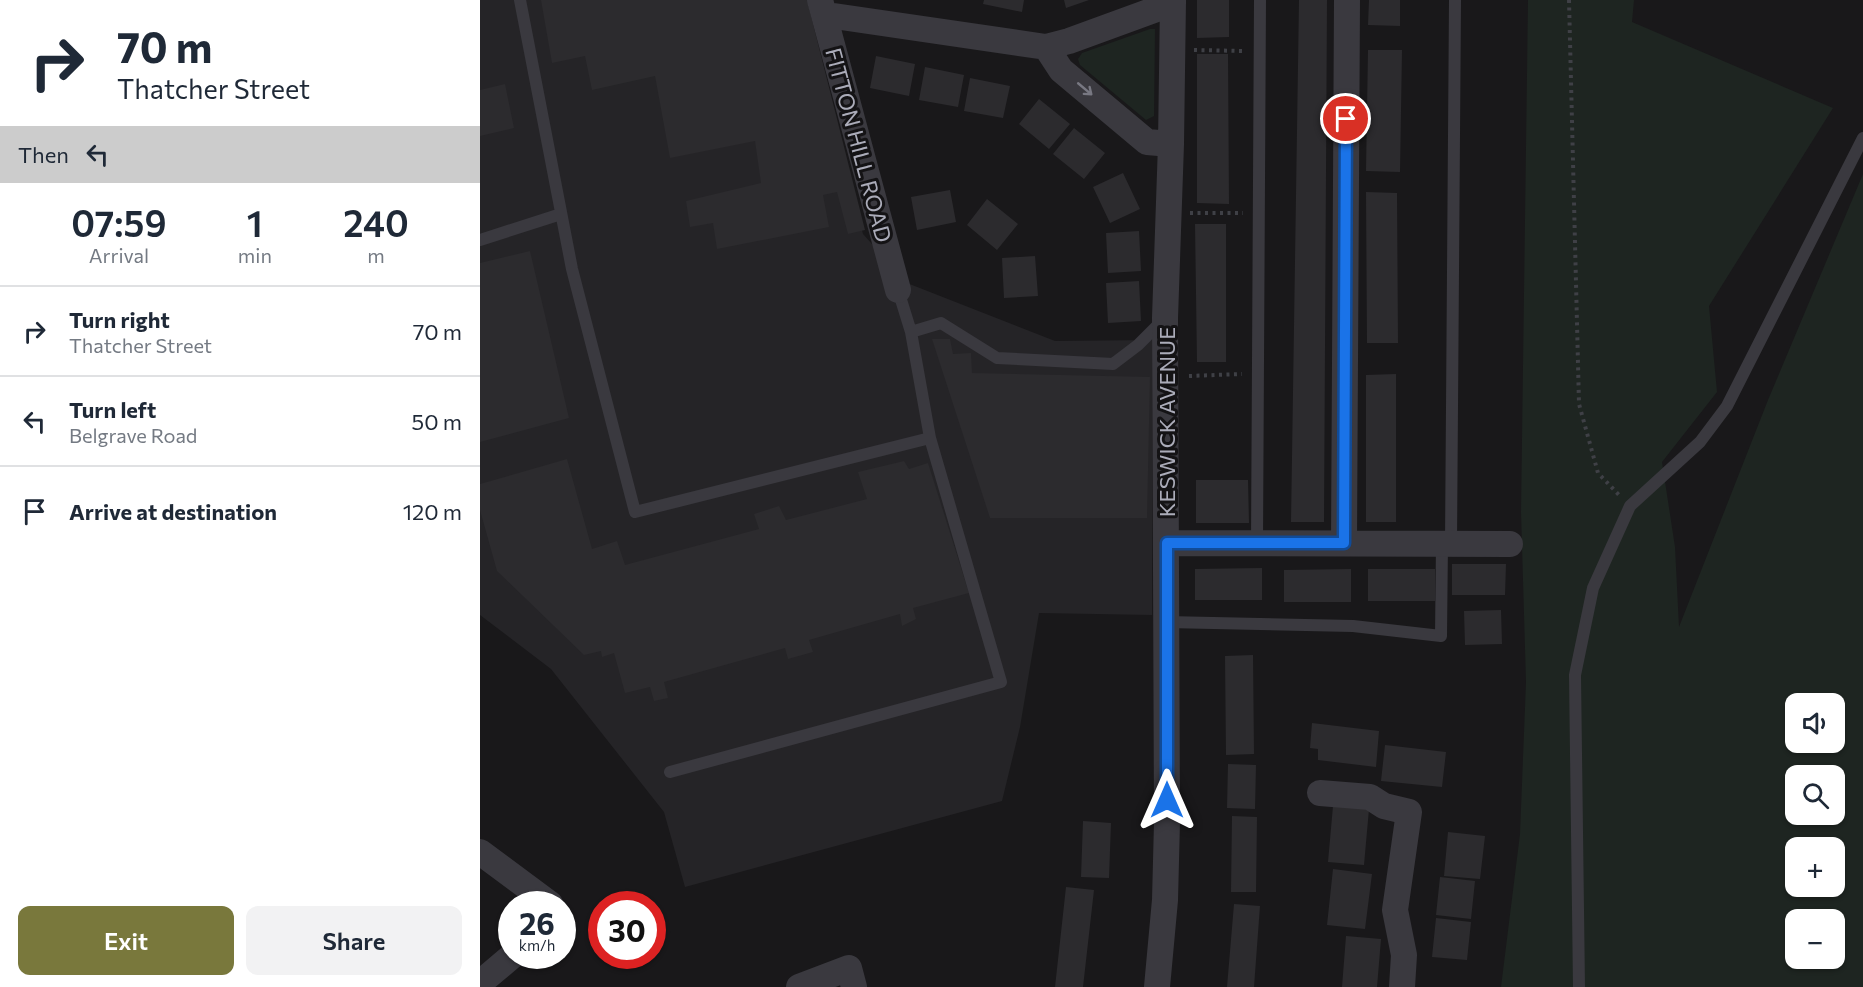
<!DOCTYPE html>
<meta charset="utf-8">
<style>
:root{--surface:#fff;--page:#f2f2f3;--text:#1f2937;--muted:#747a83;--line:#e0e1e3;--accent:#79783c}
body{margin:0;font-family:Commissioner,sans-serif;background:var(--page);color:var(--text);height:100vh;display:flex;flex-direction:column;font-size:22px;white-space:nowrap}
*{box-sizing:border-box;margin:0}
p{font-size:20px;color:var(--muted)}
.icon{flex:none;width:33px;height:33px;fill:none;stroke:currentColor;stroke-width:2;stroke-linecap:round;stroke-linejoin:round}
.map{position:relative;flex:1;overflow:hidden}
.sheet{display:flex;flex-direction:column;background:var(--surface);width:480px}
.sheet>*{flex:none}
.guide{background:#fff;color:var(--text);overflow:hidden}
.fabs{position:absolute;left:1305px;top:693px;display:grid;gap:12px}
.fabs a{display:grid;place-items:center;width:60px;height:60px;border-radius:12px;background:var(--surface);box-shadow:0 2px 4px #0004;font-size:30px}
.speed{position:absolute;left:18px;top:891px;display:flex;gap:12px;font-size:30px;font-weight:700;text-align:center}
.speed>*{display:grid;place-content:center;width:78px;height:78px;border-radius:50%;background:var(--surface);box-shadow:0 2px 4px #0004;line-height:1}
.speed small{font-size:15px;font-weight:400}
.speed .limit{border:9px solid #d22;background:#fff;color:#111}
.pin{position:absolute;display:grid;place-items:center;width:51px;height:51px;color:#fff;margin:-26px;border:3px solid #fff;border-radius:50%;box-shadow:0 2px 6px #0007}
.me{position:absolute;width:66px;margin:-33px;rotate:0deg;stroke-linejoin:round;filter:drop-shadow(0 0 4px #0008)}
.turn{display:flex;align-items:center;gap:21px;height:126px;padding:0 18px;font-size:27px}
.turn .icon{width:78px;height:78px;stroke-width:2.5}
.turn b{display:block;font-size:42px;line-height:51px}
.then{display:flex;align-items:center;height:57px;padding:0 18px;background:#0003;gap:12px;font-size:22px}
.eta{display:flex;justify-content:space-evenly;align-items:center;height:102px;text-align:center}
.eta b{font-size:36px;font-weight:600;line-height:42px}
.action{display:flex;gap:12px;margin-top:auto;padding:12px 18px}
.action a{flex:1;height:69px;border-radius:12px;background:var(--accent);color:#fff;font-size:24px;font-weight:600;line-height:69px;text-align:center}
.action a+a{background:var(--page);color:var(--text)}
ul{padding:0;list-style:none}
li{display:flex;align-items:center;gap:18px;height:90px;padding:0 18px;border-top:2px solid var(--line)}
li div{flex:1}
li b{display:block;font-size:22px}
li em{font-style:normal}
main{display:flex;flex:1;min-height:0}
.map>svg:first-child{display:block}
</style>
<main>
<section class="sheet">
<div class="guide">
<div class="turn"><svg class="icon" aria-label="right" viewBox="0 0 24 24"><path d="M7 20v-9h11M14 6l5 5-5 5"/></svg><div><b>70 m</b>Thatcher Street</div></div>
<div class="then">Then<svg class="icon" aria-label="left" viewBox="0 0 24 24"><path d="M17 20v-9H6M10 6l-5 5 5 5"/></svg></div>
</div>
<div class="eta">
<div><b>07:59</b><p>Arrival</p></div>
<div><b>1</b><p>min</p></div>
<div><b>240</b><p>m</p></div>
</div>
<ul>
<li><svg class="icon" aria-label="right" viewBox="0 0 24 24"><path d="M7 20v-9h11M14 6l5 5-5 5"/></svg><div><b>Turn right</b><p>Thatcher Street</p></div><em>70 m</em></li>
<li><svg class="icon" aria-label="left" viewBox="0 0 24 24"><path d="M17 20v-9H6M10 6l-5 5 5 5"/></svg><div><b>Turn left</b><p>Belgrave Road</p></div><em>50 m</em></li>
<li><svg class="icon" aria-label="arrive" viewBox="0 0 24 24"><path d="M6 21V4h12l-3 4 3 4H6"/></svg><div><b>Arrive at destination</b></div><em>120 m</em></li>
</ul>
<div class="action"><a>Exit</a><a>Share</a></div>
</section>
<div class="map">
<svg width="1383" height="987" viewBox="0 0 1383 987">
<rect width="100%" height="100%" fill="#19181a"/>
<!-- built -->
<path fill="#252427" d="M0,0H321L328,33L383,234L427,283L575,341L672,340V615L559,613L540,727L522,801L205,887L184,812L71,669L0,615Z"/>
<!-- green -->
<path fill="#1e2521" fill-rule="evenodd" d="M1048,0H1154L1152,22L1353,108L1229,306L1237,392L1182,462L1195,547L1199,627L1288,400L1383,174V987H1021L1040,834L1046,682L1041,512ZM1316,704H1354V742H1316ZM1316,776H1354V814H1316ZM1316,848H1354V886H1316ZM1316,920H1354V958H1316Z
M670,29H675L674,116L666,120L600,65L598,59L602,53Z"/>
<!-- building -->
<path fill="#2c2b2e" d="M61,0H327L385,230L368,234L357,192L343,195L349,227L237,249L233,223L210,227L206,201L281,183L275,141L190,158L175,76L112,90L105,56L72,63Z
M504,0H544L542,12L503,4Z
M584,0H609L586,8Z
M717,0H749V37L717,38Z
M819,0H847L844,522H811Z
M889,0H920V26L888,25Z
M888,50H922L920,172L886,171Z
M717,54H748L749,204L717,203Z
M396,56L435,64L429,96L390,88Z
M445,67L484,75L478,107L439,100Z
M490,78L530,86L523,118L484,111Z
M25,84L34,128L0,136V90Z
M559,99L590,124L569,149L539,124Z
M594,128L625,153L604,179L573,154Z
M643,173L660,209L630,223L613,187Z
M470,190L476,222L437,230L431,197Z
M886,192L917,193L918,343H887Z
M507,199L538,224L517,250L487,225Z
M715,224H746V362H717Z
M659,231L661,271L628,273L626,233Z
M50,251L89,418L0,442V263Z
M555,256L558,296L524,298L522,258Z
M659,281L661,321L628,323L626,283Z
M452,339H470L473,354L491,353L492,373L670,377L667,518H510Z
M916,374V522H886V375Z
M87,459L112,549L137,541L145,565L279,529L274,514L299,506L306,520L387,499L378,472L424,461L429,469L448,463L489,593L433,608L436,619L422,626L420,614L329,640L333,652L308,659L305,648L184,682L188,698L174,701L170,687L145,693L134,653L122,657L121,651L104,655L17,571L0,510V484Z
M716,480H768L769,523H716Z
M972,564H1026L1025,595H972Z
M782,568V600H715V569Z
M871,569V602H804V570Z
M888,569H955V601H888Z
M1021,610L1022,644L985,645L984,611Z
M773,655L774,754L746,755L745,656Z
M832,723L899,731L896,767L838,760V749L830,748Z
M905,745L966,752L962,787L901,781Z
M748,764L776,765L775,809L747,808Z
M853,806L889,809L884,865L848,862Z
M752,816L777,817L776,892H751Z
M603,821L631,823L629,878L601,877Z
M968,832L1005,836L1000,879L964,876Z
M853,869L892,874L885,929L847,925Z
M960,877L995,881L991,919L956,915Z
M586,887L614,890L603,987H575Z
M754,904L780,906L774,987H747Z
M956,918L991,922L987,960L952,957Z
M866,936L901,939L897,987H862Z"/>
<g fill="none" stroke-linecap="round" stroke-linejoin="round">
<!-- path -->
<path stroke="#3f4046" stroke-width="4" stroke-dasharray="3 4.5" stroke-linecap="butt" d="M1089,0L1099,404L1118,473L1139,495
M714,50L764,51
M710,213H763
M709,376L762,374"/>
<!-- lane -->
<path stroke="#3a393f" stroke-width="12" d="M40,0L92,269L155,512L450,438
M0,240L81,214
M431,332L461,323L517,358L633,364L658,345L683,320
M777,543L780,0
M971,543L975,0
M686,622L873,626L961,636L962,543
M190,772L521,682L450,438L431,332L418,290
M1099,987L1095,675L1113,588L1150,506L1220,442L1247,406L1383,138"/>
<!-- street -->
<path stroke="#3a393f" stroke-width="26" d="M340,0L418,290
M345,18L354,16L566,47L589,41L693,3
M566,47L581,70L667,142L691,144
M687,543L1030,544
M864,543L867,0
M840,793L890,797L904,806L929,812L915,910L924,955L922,987
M0,852L70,904
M0,983L32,956
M319,987L369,968L374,987
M677,987L685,900L687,822L685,318L691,144L693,0"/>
</g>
<!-- one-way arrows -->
<defs><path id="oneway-shaft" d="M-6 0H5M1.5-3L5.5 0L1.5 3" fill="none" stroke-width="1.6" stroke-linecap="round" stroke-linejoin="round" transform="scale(1.5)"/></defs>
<use stroke="#787882" href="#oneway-shaft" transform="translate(605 89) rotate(40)"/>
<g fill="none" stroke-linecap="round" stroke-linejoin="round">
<defs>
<path id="route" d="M687,800V543H864L866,119"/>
</defs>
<!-- route casing -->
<use href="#route" stroke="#114b97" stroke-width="15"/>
<!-- route -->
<use href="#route" stroke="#1a73e8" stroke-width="10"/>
</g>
<g text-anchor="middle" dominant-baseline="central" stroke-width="6" stroke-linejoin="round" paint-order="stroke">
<!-- street labels -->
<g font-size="22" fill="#abacb9" stroke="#141315">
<text transform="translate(379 145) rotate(75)">FITTON HILL ROAD</text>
<text transform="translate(686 422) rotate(-90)">KESWICK AVENUE</text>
</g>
</g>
</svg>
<div class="fabs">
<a><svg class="icon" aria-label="sound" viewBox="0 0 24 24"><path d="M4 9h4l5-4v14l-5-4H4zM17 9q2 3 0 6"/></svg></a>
<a><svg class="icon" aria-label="search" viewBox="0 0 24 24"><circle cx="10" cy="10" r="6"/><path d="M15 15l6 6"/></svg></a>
<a>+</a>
<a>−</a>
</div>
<div class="speed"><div>26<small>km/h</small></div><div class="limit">30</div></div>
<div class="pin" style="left:866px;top:119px;background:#d93025"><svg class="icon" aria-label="arrive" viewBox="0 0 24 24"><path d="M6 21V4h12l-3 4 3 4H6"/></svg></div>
<svg class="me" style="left:687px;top:800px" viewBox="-20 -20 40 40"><path d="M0-17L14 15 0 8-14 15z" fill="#1a73e8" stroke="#fff" stroke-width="4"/></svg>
</div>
</main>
